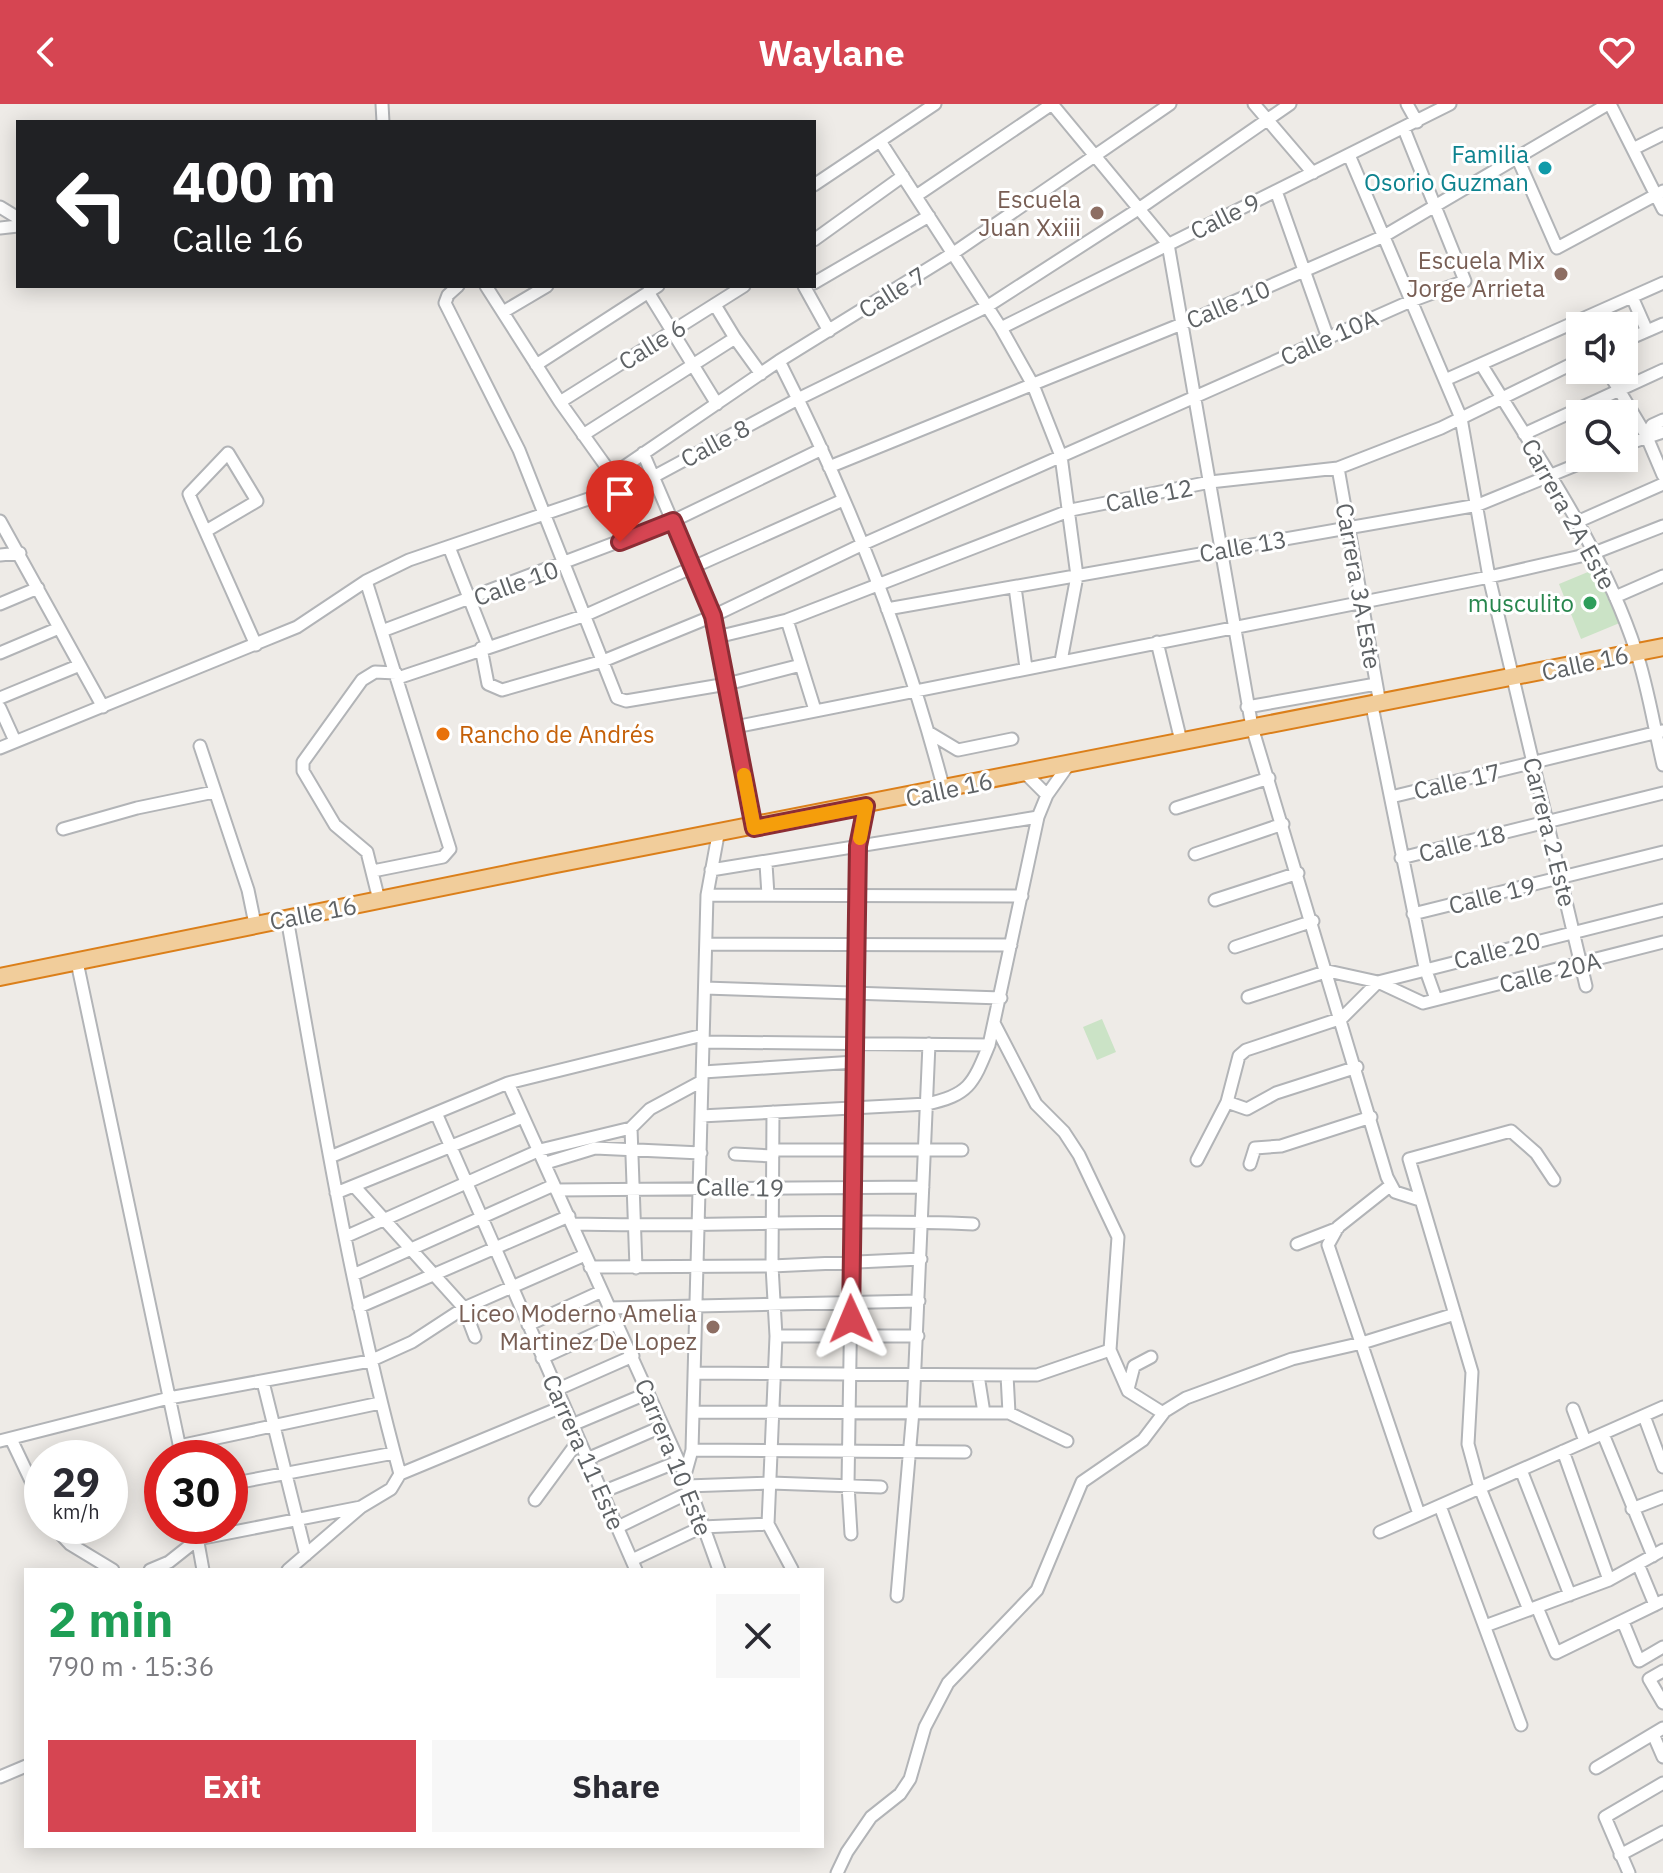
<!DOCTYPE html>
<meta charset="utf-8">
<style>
:root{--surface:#fff;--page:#f7f7f7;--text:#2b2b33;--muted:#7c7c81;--accent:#d64552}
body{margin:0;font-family:"IBM Plex Sans",sans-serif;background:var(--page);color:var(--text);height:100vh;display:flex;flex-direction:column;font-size:30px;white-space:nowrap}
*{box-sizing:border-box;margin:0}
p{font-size:26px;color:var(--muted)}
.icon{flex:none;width:44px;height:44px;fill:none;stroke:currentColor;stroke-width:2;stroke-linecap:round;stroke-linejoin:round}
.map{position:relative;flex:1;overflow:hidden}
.drawer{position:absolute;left:24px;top:1464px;width:800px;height:280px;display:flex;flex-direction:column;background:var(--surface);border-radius:0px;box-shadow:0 4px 20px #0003}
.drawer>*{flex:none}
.guide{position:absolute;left:16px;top:16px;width:800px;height:168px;border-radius:0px;box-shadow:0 4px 20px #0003;background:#202124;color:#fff;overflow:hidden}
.controls{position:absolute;left:1566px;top:208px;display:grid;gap:16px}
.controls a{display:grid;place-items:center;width:72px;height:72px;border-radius:0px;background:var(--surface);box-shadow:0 4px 20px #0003;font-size:40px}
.speed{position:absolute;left:24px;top:1336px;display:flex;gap:16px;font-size:40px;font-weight:700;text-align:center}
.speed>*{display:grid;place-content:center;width:104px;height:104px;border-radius:50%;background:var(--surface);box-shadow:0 4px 20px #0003;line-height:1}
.speed small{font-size:20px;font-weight:400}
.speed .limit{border:12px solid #d22;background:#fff;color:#111}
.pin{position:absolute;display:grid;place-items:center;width:68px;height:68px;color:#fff;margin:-82px -34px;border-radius:50% 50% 50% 0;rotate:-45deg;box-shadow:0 0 8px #0007}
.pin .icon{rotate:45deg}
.me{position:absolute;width:88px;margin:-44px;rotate:359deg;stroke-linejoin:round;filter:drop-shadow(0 0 6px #0008)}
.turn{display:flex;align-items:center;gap:28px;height:168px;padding:0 24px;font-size:36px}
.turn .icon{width:104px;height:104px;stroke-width:2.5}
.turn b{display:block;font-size:56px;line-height:68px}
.round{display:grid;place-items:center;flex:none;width:84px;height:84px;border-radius:0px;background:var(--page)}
.summary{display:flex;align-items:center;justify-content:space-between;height:136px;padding:0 24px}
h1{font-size:48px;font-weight:700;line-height:60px;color:#1e9e55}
.button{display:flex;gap:16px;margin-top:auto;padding:16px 24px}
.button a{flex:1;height:92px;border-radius:0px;background:var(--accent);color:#fff;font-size:32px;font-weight:700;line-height:92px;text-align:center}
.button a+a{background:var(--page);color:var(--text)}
header{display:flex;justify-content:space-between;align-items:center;height:104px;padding:0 24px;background:var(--accent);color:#fff;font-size:36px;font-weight:700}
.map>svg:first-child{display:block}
</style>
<header><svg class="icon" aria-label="back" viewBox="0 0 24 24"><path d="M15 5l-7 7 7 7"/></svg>Waylane<svg class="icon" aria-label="heart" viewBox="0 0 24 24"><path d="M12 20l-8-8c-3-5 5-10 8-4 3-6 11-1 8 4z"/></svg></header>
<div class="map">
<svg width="1663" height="1769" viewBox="0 0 1663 1769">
<rect width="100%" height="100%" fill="#eeebe7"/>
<!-- green -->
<path fill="#cbe3c6" d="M1600,463L1622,518L1581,535L1559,480Z
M1102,915L1116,948L1097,956L1083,923Z"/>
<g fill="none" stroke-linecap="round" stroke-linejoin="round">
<defs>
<path id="minor" d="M382,0L383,18
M1254,0L1313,69
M1407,0L1417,18
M1610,0L1663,105
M880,37L1001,224L1033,281L1061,352L1077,472L1061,557
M1633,45L1663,30
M1349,51L1461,314L1489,473L1586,882
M1517,53L1557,144L1663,87
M814,81L935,0
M1276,87L1328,234
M916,92L1052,0L1168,140L1252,623L1387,1073L1395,1088L1420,1096
M0,103L18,114
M0,124L18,122
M814,136L903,72
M814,179L929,112
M458,182L448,191L445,199L519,346L617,594L626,597L727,580L801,561
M486,182L560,298L615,375
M804,182L829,227
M648,188L717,300
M1632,193L1647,227
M715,201L735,234
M503,208L547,182
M1001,224L1450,0
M1624,237L1663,220
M779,257C848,393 906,539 944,686
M1481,260C1537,352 1602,443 1636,547C1648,583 1654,623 1663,661
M536,261L658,182
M1607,266L1646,331L1663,371
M1445,276L1663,179
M560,298L744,182
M1524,330L1663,266
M583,331L735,234L761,270
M1646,331L1652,321L1663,316
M1624,341L1663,328
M643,349L713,512L754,724
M829,363L1194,215L1384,132L1608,0
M1338,364L1380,600
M612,371L779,257L955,148L1170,0
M0,417L103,603
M1577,418L1663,380
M206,427L257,397L228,349L189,390L191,395L256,541
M449,443L488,542
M0,451L20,449
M366,477L450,745L443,753L373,767
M1015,483L1026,564
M1615,493L1663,472
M0,500L38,484
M887,505L1478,401L1593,354
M787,516L815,606
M382,527L673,417L822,345
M717,533L787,516L1071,406L1210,378L1338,364L1441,324L1580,256
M1157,538L1181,637
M481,544L488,580L502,586L603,557L713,512L861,441L1411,197L1465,177L1404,25
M0,549L59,524
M398,574L586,511L843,396
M0,594L80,561
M1372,602L1425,864L1436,895
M1247,603L1376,580
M0,604L15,637
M735,623L1489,473L1594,449L1663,422
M928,628L958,646L1012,635
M200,642L248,786L255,820
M0,644L297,523L366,477L409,456L653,373L798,295L988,202L1140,104L1290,0
M1025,669L1047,691
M1391,693L1662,627
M1176,704L1269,674
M63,725L137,704L214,688
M1195,750L1283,720
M1401,754L1663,689
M766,760L768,791
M711,766L1038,713
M707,791L1022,792
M379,796L367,748L335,721L303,667V658L362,576L375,568L396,569
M1215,796L1298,769
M1413,810L1663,748
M287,814C320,1000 350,1187 400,1370
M706,840L1011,841
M1235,843L1313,817
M77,858L182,1354
M705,884L1001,894
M1248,893L1328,867L1378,878L1423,899L1663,838
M994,919L1036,1000L1064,1028L1079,1051L1118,1133L1110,1246
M703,938L989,941
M703,968L855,958
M508,979L685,1371L719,1466
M1227,998L1247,1005L1276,989L1357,963
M773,1008L772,1162L776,1232L768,1420L792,1465
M436,1009L636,1466
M701,1012L927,1000C969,991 973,980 989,941L1038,713L1047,691L1069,660
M631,1024L636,1164
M773,1046H962
M735,1050L773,1052
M330,1053L508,979L703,931
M1197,1056L1227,998L1239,952L1246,946L1342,914L1378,878L1663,806
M546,1059L595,1044L701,1049
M1250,1060L1255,1044L1281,1042L1371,1013
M1391,1081L1338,1123L1328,1141L1419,1410
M354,1082L464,1204L475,1233
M556,1086L923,1083
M336,1089L523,1013
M573,1120C707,1124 840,1114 973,1120
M345,1133L540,1046L631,1024L650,1005L702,977
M1297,1140L1338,1124
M590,1163L772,1162L921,1155
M353,1171L554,1081
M359,1203L569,1112
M608,1204L919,1197
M528,1221L600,1188
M776,1232H918
M542,1254L616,1220
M694,1269L1037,1271L1110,1246L1128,1287L1163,1309
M978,1271L984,1309
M1007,1271L1009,1309
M263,1278L306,1451
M1128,1285L1134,1262L1151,1253
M556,1286L633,1252
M1573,1305L1585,1337
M693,1308L1009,1309L1067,1337
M1644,1312L1663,1363
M572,1321L648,1289
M1603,1330L1653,1452
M11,1335L42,1400
M0,1337L169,1294L370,1257L412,1238L464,1204L585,1151
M179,1342L380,1299
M692,1346L965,1348
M1563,1347L1609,1476
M587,1355L661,1323
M1521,1366L1570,1491
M685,1371L692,1346L707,791L718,731
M230,1380L394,1349
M687,1382L771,1379L881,1383
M602,1388L677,1358
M535,1396L579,1336
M1440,1402L1521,1621
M1632,1405L1663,1393
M53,1422L70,1440L113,1466
M195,1422L203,1466
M618,1423L688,1389
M1380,1428L1663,1303
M851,1430L848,1381L858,742L866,702
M632,1456L702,1423L768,1420
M1638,1460L1655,1501
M150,1466L169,1458L198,1435L361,1403
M288,1466L361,1403L391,1385L400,1370L564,1302
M897,1492L913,1307L929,940
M1537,1503L1556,1549L1663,1497
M1529,1506L1480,1384L1468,1340L1472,1268L1409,1055L1511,1027L1536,1049L1554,1076
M1623,1518L1639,1557L1663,1543
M1485,1522L1609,1476L1663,1446
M1663,1567L1649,1575L1663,1599
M1653,1630L1663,1653
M1596,1664L1663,1624
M0,1673L26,1662
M1620,1751L1663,1728
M837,1769L847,1748L871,1713L900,1690L910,1675L925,1623L948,1579L1037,1486L1082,1378L1143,1336L1165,1307L1186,1294L1292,1255L1362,1239L1455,1210
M1629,1769L1605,1713L1663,1679"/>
<path id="highway" d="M0,873L551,761L1663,543"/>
</defs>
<!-- minor casing -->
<use href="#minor" stroke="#b2b4b7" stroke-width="15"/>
<!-- highway casing -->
<use href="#highway" stroke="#db7f1a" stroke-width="20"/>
<!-- minor -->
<use href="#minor" stroke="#fff" stroke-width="11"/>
<!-- highway -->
<use href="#highway" stroke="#f1cd9b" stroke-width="16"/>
</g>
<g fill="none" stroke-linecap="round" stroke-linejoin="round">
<defs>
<path id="route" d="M620,438L673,417L713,512L754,724L866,702L858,742L851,1215"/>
</defs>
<!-- route casing -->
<use href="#route" stroke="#8b2d35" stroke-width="20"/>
<!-- route -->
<use href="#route" stroke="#d64552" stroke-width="14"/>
<!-- slow -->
<path stroke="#f59e0b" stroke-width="14" d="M744,671L754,724L866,702L860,734"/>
</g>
<!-- markers -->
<circle fill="#0f9aa8" stroke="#fff" stroke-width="3" cx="1545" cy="64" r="8"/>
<g fill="#8d6e63" stroke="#fff" stroke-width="3">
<circle cx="1097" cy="109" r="8"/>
<circle cx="1561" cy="170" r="8"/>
<circle cx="713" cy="1223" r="8"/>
</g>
<circle fill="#2e9e5b" stroke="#fff" stroke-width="3" cx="1590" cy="499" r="8"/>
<circle fill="#e8710a" stroke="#fff" stroke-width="3" cx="443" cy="630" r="8"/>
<g text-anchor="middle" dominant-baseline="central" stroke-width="6" stroke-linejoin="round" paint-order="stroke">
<!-- culture labels -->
<g font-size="24" fill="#0d838f" stroke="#fff" text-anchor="end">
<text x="1529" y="50">Familia<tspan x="1529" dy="28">Osorio Guzman</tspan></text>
</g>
<!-- education labels -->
<g font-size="24" fill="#785e54" stroke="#fff" text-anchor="end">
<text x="1081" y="95">Escuela<tspan x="1081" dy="28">Juan Xxiii</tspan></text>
<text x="1545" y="156">Escuela Mix<tspan x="1545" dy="28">Jorge Arrieta</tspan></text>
<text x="697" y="1209">Liceo Moderno Amelia<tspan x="697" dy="28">Martinez De Lopez</tspan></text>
</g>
<!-- street labels -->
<g font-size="24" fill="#5e6265" stroke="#fff">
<text transform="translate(1225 112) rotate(-26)">Calle 9</text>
<text transform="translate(892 188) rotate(-32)">Calle 7</text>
<text transform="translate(1228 200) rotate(-23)">Calle 10</text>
<text transform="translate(1329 233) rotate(-24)">Calle 10A</text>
<text transform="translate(652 240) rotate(-32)">Calle 6</text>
<text transform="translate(715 339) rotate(-28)">Calle 8</text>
<text transform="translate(1149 391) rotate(-11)">Calle 12</text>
<text transform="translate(1569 410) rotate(61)">Carrera 2A Este</text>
<text transform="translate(1243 442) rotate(-10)">Calle 13</text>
<text transform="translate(516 479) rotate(-20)">Calle 10</text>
<text transform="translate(1359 482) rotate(80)">Carrera 3A Este</text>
<text transform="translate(1585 559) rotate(-12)">Calle 16</text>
<text transform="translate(1457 677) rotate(-13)">Calle 17</text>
<text transform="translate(949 685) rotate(-12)">Calle 16</text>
<text transform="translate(1550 728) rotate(76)">Carrera 2 Este</text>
<text transform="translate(1462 739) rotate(-14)">Calle 18</text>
<text transform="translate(1492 791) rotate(-14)">Calle 19</text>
<text transform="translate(313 809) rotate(-11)">Calle 16</text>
<text transform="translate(1497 846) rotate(-14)">Calle 20</text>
<text transform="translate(1550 868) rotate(-14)">Calle 20A</text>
<text transform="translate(740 1083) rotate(1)">Calle 19</text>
<text transform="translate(584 1348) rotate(66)">Carrera 11 Este</text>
<text transform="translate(674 1353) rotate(68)">Carrera 10 Este</text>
</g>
<!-- leisure labels -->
<g font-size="24" fill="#27864d" stroke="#fff" text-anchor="end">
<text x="1574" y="499">musculito</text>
</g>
<!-- food labels -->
<g font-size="24" fill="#c56008" stroke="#fff" text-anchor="start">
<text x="459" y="630">Rancho de Andrés</text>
</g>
</g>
</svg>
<div class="controls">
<a><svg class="icon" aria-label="sound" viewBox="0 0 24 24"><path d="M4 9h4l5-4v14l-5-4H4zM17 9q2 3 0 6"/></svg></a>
<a><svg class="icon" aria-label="search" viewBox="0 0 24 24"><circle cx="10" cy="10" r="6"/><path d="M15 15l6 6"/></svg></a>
</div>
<div class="speed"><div>29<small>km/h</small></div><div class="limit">30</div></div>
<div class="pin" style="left:620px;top:438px;background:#d93025"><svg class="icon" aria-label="arrive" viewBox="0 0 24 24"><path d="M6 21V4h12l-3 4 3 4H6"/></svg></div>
<svg class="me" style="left:851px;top:1215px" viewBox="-20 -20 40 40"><path d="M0-17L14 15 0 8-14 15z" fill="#d64552" stroke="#fff" stroke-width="4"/></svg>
<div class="guide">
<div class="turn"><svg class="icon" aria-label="left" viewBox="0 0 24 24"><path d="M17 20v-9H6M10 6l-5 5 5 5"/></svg><div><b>400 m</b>Calle 16</div></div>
</div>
<section class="drawer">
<div class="summary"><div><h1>2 min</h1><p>790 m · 15:36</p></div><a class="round"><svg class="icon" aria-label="close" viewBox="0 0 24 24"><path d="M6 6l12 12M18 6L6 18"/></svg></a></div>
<div class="button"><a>Exit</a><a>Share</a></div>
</section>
</div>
